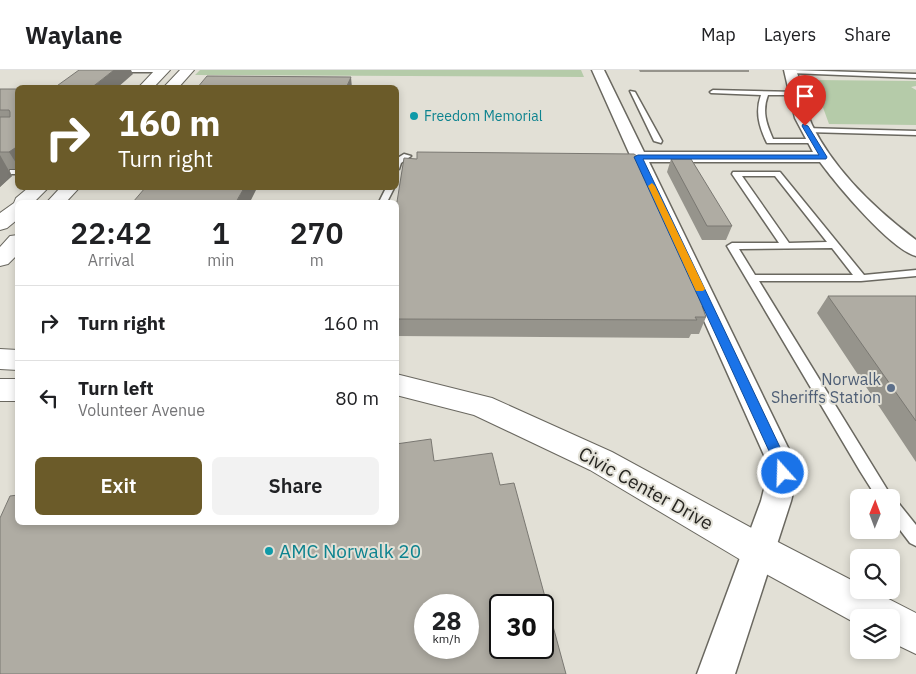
<!DOCTYPE html>
<style>
:root{--surface:#fff;--page:#f2f2f2;--text:#202124;--muted:#757577;--line:#e0e0e0;--accent:#6b5b29}
body{margin:0;font-family:"IBM Plex Sans",sans-serif;background:var(--page);color:var(--text);height:100vh;display:flex;flex-direction:column;font-size:19px;white-space:nowrap}
*{box-sizing:border-box;margin:0}
p{font-size:16px;color:var(--muted)}
.icon{flex:none;width:28px;height:28px;fill:none;stroke:currentColor;stroke-width:2;stroke-linecap:round;stroke-linejoin:round}
.map{position:relative;flex:1;overflow:hidden}
.details{position:absolute;left:15px;top:130px;width:384px;height:325px;display:flex;flex-direction:column;background:var(--surface);border-radius:8px;box-shadow:0 2px 8px #0003}
.details>*{flex:none}
.hud{position:absolute;left:15px;top:15px;width:384px;height:105px;border-radius:8px;box-shadow:0 2px 8px #0003;background:#6b5b29;color:#fff;overflow:hidden}
.needle{width:32px;rotate:1deg}
.buttons{position:absolute;left:850px;top:419px;display:grid;gap:10px}
.buttons a{display:grid;place-items:center;width:50px;height:50px;border-radius:8px;background:var(--surface);box-shadow:0 2px 8px #0003;font-size:25px}
.speed{position:absolute;left:414px;top:524px;display:flex;gap:10px;font-size:25px;font-weight:700;text-align:center}
.speed>*{display:grid;place-content:center;width:65px;height:65px;border-radius:50%;background:var(--surface);box-shadow:0 2px 8px #0003;line-height:1}
.speed small{font-size:12px;font-weight:400}
.speed .limit{border:2px solid #111;border-radius:8px;background:#fff;color:#111}
.pin{position:absolute;display:grid;place-items:center;width:42px;height:42px;color:#fff;margin:-51px -21px;border-radius:50% 50% 50% 0;rotate:-45deg;box-shadow:0 0 5px #0007}
.pin .icon{rotate:45deg}
.me{position:absolute;width:55px;margin:-28px;rotate:340deg;stroke-linejoin:round;filter:drop-shadow(0 0 4px #0008)}
.turn{display:flex;align-items:center;gap:18px;height:105px;padding:0 20px;font-size:22px}
.turn .icon{width:65px;height:65px;stroke-width:2.5}
.turn b{display:block;font-size:35px;line-height:42px}
.eta{display:flex;justify-content:space-evenly;align-items:center;height:85px;text-align:center}
.eta b{font-size:30px;font-weight:600;line-height:35px}
.primary-button{display:flex;gap:10px;margin-top:auto;padding:10px 20px}
.primary-button a{flex:1;height:58px;border-radius:8px;background:var(--accent);color:#fff;font-size:20px;font-weight:600;line-height:58px;text-align:center}
.primary-button a+a{background:var(--page);color:var(--text)}
ul{padding:0;list-style:none}
li{display:flex;align-items:center;gap:15px;height:75px;padding:0 20px;border-top:1px solid var(--line)}
li div{flex:1}
li b{display:block;font-size:19px}
li em{font-style:normal}
header{display:flex;align-items:center;gap:30px;box-sizing:border-box;height:70px;padding:0 25px;background:var(--surface);border-bottom:1px solid var(--line)}
header strong{font-size:24px}
nav{display:flex;gap:28px;margin-inline-start:auto;font-size:18px}
.map>svg:first-child{display:block}
</style>
<header>
<strong>Waylane</strong>
<nav><a>Map</a><a>Layers</a><a>Share</a></nav>
</header>
<div class="map">
<svg width="916" height="604" viewBox="0 0 916 604">
<rect width="100%" height="100%" fill="#e2e0d6"/>
<!-- green -->
<path fill="#b5cba9" d="M200,0H581L584,7L195,5Z
M813,10L916,11V16L911,17L916,20V55L829,54Z"/>
<g fill="none" stroke-linecap="round" stroke-linejoin="round">
<defs>
<path id="service" d="M112,0H166L163,2H115Z
M792,0L916,4V8L790,3Z
M713,20L799,22V24L797,25H768C762,41 766,53 773,69H814L818,71L814,73H767C759,57 755,42 761,25L711,23L710,22Z
M630,21L635,22L662,71L661,73L654,71Z
M804,58L916,61V65L807,62L803,60Z
M404,84L411,86L401,93L399,99H396V89Z
M10,100H18V104H10Z
M733,102H780L864,205L916,200V206L861,211H759L893,429L896,430L916,455V476L910,473L891,448V428H877L860,401L727,176L732,173H779L732,104ZM742,106H775L827,172L789,173ZM832,178L853,205H755L739,179Z
M386,118H394L387,132H379Z"/>
<path id="minor" d="M592,0H604L644,82H813L795,48L784,0H796C803,18 804,38 812,55C834,100 876,140 916,170V186C890,179 837,115 820,92H649L796,394L798,403L791,431L735,604H697L761,431L768,403V394Z"/>
<path id="tertiary" d="M0,279L18,280V300L0,299Z
M396,304L492,328L612,382L772,469L859,514V520H871L916,543V584L891,572V548H859V555L746,493L590,400L474,345L396,325Z
M0,309H18V331H0Z"/>
<path id="secondary" d="M155,0H170L153,18H138Z
M180,0H194L178,18H163Z
M28,118H48L34,132H18V149L7,158L0,160V143L14,133L16,128Z
M60,118H79L66,132H47Z
M18,165V184L8,194L0,196V177L10,166Z"/>
</defs>
<!-- service casing -->
<use href="#service" stroke="#6a6860" stroke-width="3"/>
<!-- minor casing -->
<use href="#minor" stroke="#6a6860" stroke-width="3"/>
<!-- tertiary casing -->
<use href="#tertiary" stroke="#6a6860" stroke-width="2"/>
<!-- secondary casing -->
<use href="#secondary" stroke="#6a6860" stroke-width="2"/>
<!-- service -->
<use href="#service" fill="#fff" fill-rule="evenodd"/>
<!-- minor -->
<use href="#minor" fill="#fff" fill-rule="evenodd"/>
<!-- tertiary -->
<use href="#tertiary" fill="#fff" fill-rule="evenodd"/>
<!-- secondary -->
<use href="#secondary" fill="#fff" fill-rule="evenodd"/>
</g>
<!-- wall -->
<path fill="#96948c" d="M639,0H749V2H640Z
M0,19H18V99H9L12,106L0,117Z
M671,89L732,156L726,170H702L667,102Z
M396,138L707,236L704,242L706,247L699,264H691L689,268L396,266Z
M828,226H916V392L817,243Z"/>
<!-- shaded-wall -->
<path fill="#7a7872" d="M114,0H131L133,4L117,18H91Z
M351,7L352,18H346Z
M18,76V96L9,82Z
M0,85L12,106L0,117Z
M244,118H257L250,132H236Z"/>
<!-- building -->
<path fill="#afaca3" stroke="#7a7872" fill-rule="evenodd" d="M79,0H114L91,18H54Z
M207,6L351,7L346,18H197Z
M0,19H18V76L9,82H0V47H10V42L9,40H0Z
M417,82L634,84L637,86L707,236H702L706,247H695L697,250L396,249V138L404,88L417,89Z
M671,89H691L732,156H707Z
M145,118H244L236,132H133Z
M828,226H916V351Z
M431,369L434,391L492,383L500,415L514,413L566,604H0V448L10,426L18,425V452H396V374ZM425,535H468V578H425ZM500,535H542V578H500Z"/>
<!-- route -->
<path fill="#1a73e8" stroke="#114b97" d="M803,54L808,56L827,87L826,89H643L788,394L790,403L788,407L783,409L779,407L775,394L634,87L638,85H819L802,56Z"/>
<!-- slow -->
<path fill="#f59e0b" d="M652,113L655,116L705,219L703,221H696L695,219L648,116Z"/>
<!-- markers -->
<g fill="#0f9aa8" stroke="#e2e0d6" stroke-width="2">
<circle cx="414" cy="46" r="5"/>
<circle cx="269" cy="481" r="5"/>
</g>
<circle fill="#5c6f8a" stroke="#e2e0d6" stroke-width="2" cx="891" cy="318" r="5"/>
<g text-anchor="middle" dominant-baseline="central" stroke-width="4" stroke-linejoin="round" paint-order="stroke">
<!-- far-culture labels -->
<g font-size="14" fill="#0d838f" stroke="#e2e0d6" text-anchor="start">
<text x="424" y="46">Freedom Memorial</text>
</g>
<!-- service labels -->
<g font-size="16" fill="#4e5e75" stroke="#e2e0d6" text-anchor="end">
<text x="881" y="309">Norwalk<tspan x="881" dy="18">Sheriffs Station</tspan></text>
</g>
<!-- near-street labels -->
<g font-size="19" fill="#272622" stroke="#e2e0d6">
<text transform="translate(646 418) rotate(29)">Civic Center Drive</text>
</g>
<!-- near-culture labels -->
<g font-size="19" fill="#0d838f" stroke="#e2e0d6" text-anchor="start">
<text x="279" y="481">AMC Norwalk 20</text>
</g>
</g>
</svg>
<div class="buttons">
<a><svg class="needle" viewBox="-14 -14 28 28"><path d="M0-13l5 13h-10z" fill="#e53935"/><path d="M0 13l5-13h-10z" fill="#757577"/></svg></a>
<a><svg class="icon" aria-label="search" viewBox="0 0 24 24"><circle cx="10" cy="10" r="6"/><path d="M15 15l6 6"/></svg></a>
<a><svg class="icon" aria-label="layers" viewBox="0 0 24 24"><path d="M12 4l9 5-9 5-9-5zM3 14l9 5 9-5"/></svg></a>
</div>
<div class="speed"><div>28<small>km/h</small></div><div class="limit">30</div></div>
<div class="pin" style="left:805px;top:56px;background:#d93025"><svg class="icon" aria-label="arrive" viewBox="0 0 24 24"><path d="M6 21V4h12l-3 4 3 4H6"/></svg></div>
<svg class="me" style="left:783px;top:403px" viewBox="-20 -20 40 40"><circle r="17" fill="#1a73e8" stroke="#fff" stroke-width="3"/><path d="M0-11L8 9 0 5-8 9z" fill="#fff"/></svg>
<div class="hud">
<div class="turn"><svg class="icon" aria-label="right" viewBox="0 0 24 24"><path d="M7 20v-9h11M14 6l5 5-5 5"/></svg><div><b>160 m</b>Turn right</div></div>
</div>
<section class="details">
<div class="eta">
<div><b>22:42</b><p>Arrival</p></div>
<div><b>1</b><p>min</p></div>
<div><b>270</b><p>m</p></div>
</div>
<ul>
<li><svg class="icon" aria-label="right" viewBox="0 0 24 24"><path d="M7 20v-9h11M14 6l5 5-5 5"/></svg><div><b>Turn right</b></div><em>160 m</em></li>
<li><svg class="icon" aria-label="left" viewBox="0 0 24 24"><path d="M17 20v-9H6M10 6l-5 5 5 5"/></svg><div><b>Turn left</b><p>Volunteer Avenue</p></div><em>80 m</em></li>
</ul>
<div class="primary-button"><a>Exit</a><a>Share</a></div>
</section>
</div>
